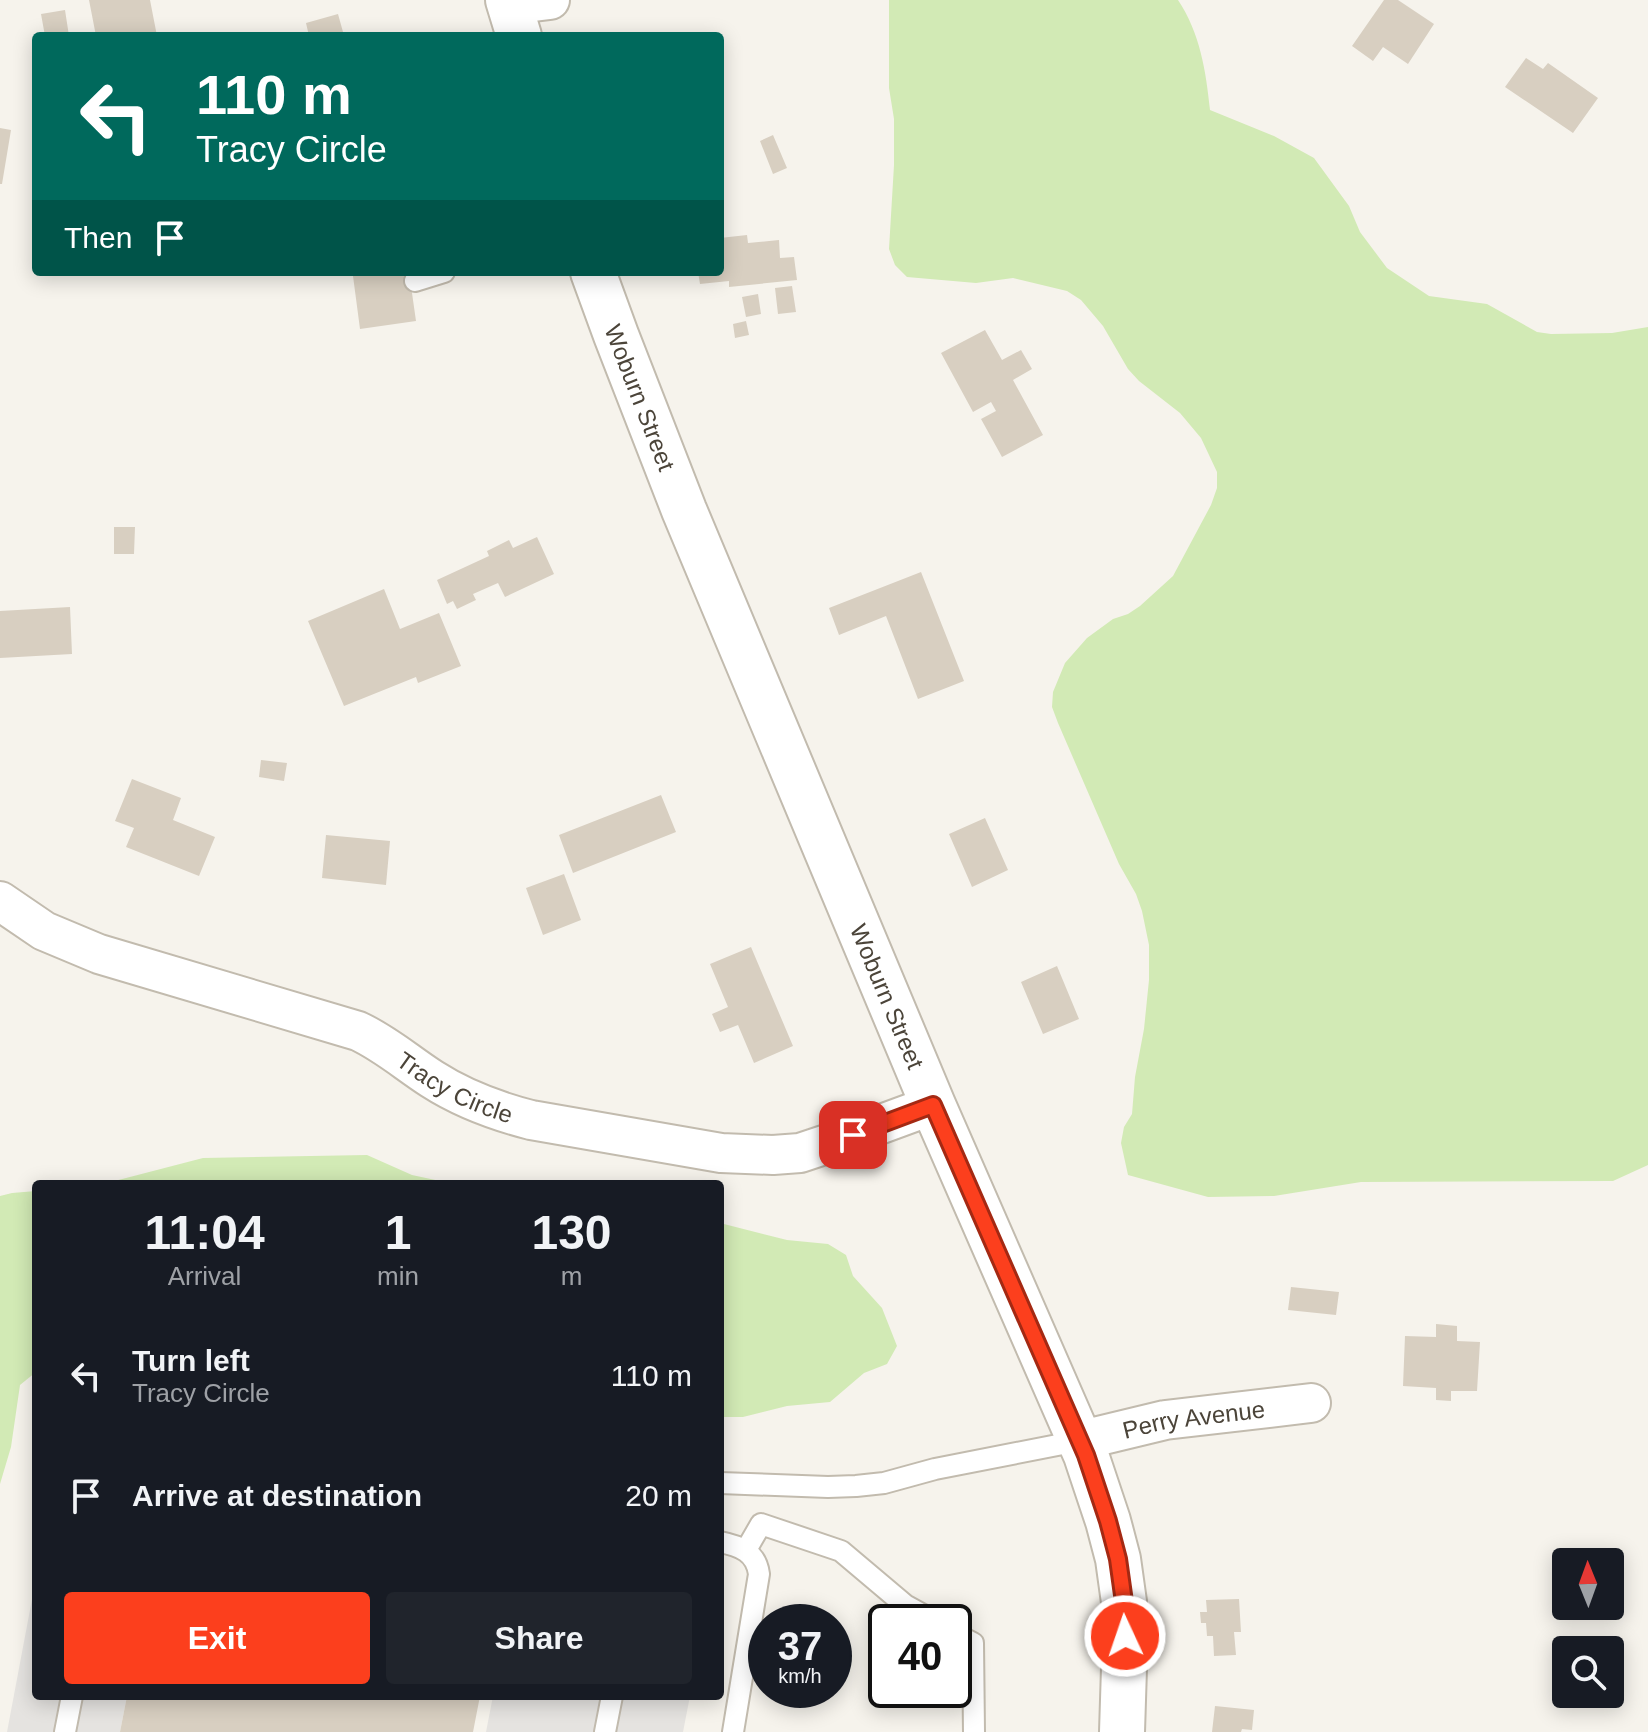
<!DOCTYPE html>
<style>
:root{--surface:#171b24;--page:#20242c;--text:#f1f3f6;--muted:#9ea1a6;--accent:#fc3f1d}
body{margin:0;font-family:Helvetica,sans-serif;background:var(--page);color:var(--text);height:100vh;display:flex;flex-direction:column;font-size:30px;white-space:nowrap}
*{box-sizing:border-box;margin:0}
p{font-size:26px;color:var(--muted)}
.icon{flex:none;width:44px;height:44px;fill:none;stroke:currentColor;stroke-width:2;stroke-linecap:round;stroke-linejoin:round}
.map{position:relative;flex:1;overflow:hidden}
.details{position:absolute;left:32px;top:1180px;width:692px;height:520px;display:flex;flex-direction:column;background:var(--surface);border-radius:8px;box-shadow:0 4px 20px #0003}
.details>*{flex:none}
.hud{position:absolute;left:32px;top:32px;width:692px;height:244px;border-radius:8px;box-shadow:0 4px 20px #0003;background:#00695c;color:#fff;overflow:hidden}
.needle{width:52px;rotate:359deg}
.tools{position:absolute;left:1552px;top:1548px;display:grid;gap:16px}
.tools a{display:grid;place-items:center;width:72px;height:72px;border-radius:8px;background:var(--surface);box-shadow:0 4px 20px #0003;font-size:40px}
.speed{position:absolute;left:748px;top:1604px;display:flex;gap:16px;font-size:40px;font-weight:700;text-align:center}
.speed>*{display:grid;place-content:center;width:104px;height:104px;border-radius:50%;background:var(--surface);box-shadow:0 4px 20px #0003;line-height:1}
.speed small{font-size:20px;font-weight:400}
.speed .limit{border:4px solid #111;border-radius:12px;background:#fff;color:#111}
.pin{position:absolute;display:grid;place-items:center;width:68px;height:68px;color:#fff;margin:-34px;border-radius:16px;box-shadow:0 4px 12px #0006}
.me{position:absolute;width:88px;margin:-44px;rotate:357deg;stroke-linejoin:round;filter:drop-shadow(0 0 6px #0008)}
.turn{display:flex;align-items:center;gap:28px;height:168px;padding:0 32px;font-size:36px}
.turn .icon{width:104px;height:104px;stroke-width:2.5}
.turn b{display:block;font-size:56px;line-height:68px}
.then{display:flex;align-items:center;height:76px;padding:0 32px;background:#0003;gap:16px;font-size:30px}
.eta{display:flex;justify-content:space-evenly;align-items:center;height:136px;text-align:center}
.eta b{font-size:48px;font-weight:700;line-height:56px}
.primary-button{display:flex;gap:16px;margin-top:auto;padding:16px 32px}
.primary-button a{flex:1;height:92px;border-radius:8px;background:var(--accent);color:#fff;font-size:32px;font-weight:700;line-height:92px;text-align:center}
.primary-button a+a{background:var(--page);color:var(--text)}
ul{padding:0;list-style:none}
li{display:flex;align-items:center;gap:24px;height:120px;padding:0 32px}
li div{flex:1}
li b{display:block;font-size:30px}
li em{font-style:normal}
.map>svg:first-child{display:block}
</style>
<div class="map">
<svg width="1648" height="1732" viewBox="0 0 1648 1732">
<rect width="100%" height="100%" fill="#f6f3ec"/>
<!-- green -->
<path fill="#d2eab5" d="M889,0H1178C1200,33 1206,71 1210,110L1274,136L1314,158L1349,206L1360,232L1387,268L1429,296L1487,304L1537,332L1551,334L1612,333L1648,327V1165L1613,1181L1361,1182L1274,1196L1208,1197L1128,1175L1121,1143L1124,1127L1132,1114L1135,1077L1144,1029L1149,980V945L1142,911L1136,894L1119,864L1058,723L1052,707L1053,692L1065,663L1087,638L1113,619L1128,614L1140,606L1173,576L1211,505L1217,488V472L1201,438L1180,413L1139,381L1128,369L1103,326L1081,300L1067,291L1013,278L976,283L907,277L895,265L889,249L894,165V119L889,88Z
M367,1155L412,1175L454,1184H103L203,1158Z
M36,1191V1372L20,1385L11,1447L0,1484V1196L12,1193Z
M720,1223L787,1240L828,1244L846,1255L853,1276L882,1308L897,1346L887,1364L864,1373L830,1402L787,1406L743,1417H720Z"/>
<!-- parking -->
<path fill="#e5e3e0" d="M36,1578V1696H127L120,1732H7Z
M493,1696H690L683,1732H486Z"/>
<!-- building -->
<path fill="#d8cfc1" d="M89,0H150L157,36H96Z
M1384,0H1398L1434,24L1408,64L1383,47L1373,61L1352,46Z
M65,10L69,36H45L41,14Z
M338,14L343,32L329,36H309L306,23Z
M1526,58L1543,69L1548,63L1598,98L1573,133L1505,87Z
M0,128L11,130L2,184H0Z
M773,135L787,168L773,174L760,141Z
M747,235L748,243L779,240L780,258L794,257L797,280L729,287V281L700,284L698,272H720V238Z
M384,272H409L416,321L360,329L353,276Z
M792,286L796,312L778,314L775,288Z
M758,294L761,314L746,317L742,297Z
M746,321L749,335L735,338L733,324Z
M985,330L1002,360L1021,350L1032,369L1013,380L1043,435L1002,457L981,419L996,411L991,402L973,412L941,353Z
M114,527H135L134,554H114Z
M537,537L554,574L505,597L498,583L473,594L476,600L457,609L453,601L447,604L437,580L489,556L487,551L509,540L513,548Z
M921,572L964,681L918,699L886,616L839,635L829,608Z
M384,589L400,629L439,613L461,666L418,683L416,677L344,706L308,621Z
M70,607L72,654L0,658V611Z
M261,760L287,763L284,781L259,777Z
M132,779L181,798L173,820L215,837L199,876L126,847L134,828L115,821Z
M661,795L676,832L573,873L559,835Z
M985,818L1008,870L972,887L949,834Z
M326,835L390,841L386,885L322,878Z
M564,874L581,920L543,935L526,888Z
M751,947L793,1046L754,1063L738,1025L720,1032L712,1014L728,1007L710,964Z
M1057,966L1079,1019L1043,1034L1021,982Z
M1291,1287L1339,1292L1336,1315L1288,1310Z
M1436,1324L1457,1326V1341L1480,1342L1477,1391H1451V1401L1436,1400V1388L1403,1386L1405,1336L1436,1337Z
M1239,1599L1241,1632H1234L1236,1655L1214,1656L1213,1636H1207L1206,1623H1201L1200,1612H1207L1206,1600Z
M127,1696H480L473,1732H120Z
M1215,1706L1254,1710L1252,1730L1242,1729L1241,1732H1212Z"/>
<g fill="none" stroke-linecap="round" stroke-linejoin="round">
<defs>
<path id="service" d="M415,281L444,272
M720,1483L828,1487L856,1486L884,1483L935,1469L1078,1441
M720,1542C740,1546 756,1552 759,1574L733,1732
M746,1550L761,1524L841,1551L905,1605L936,1622
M954,1633L973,1643L974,1732
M65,1732L72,1696
M605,1732L612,1696"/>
<g id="minor">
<path d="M509,5L550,0"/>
<path id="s1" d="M0,901L44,931L99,954L358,1031C386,1044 407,1063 432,1079C463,1099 496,1111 531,1120L721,1153L773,1155L800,1153L827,1144L933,1105"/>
<path id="s2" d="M1078,1441L1165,1420L1311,1403"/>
</g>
<g id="tertiary">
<path d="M508,0L519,36"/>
<path id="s3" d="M593,272L616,335L684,510L933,1105L1086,1455L1108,1521L1118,1559L1124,1602L1125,1636L1122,1732"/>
</g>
</defs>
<!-- service casing -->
<use href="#service" stroke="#c2bbae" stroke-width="24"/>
<!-- minor casing -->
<use href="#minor" stroke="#c2bbae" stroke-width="42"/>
<!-- tertiary casing -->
<use href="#tertiary" stroke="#c2bbae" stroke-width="48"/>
<!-- service -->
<use href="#service" stroke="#fff" stroke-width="20"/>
<!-- minor -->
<use href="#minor" stroke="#fff" stroke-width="38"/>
<!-- tertiary -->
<use href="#tertiary" stroke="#fff" stroke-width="44"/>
</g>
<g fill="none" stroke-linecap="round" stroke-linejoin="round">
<defs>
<path id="route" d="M853,1135L933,1105L1086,1455L1108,1521L1118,1559L1124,1602L1125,1636"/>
</defs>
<!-- route casing -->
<use href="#route" stroke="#a42913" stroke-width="20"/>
<!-- route -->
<use href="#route" stroke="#fc3f1d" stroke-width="14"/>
</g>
<g text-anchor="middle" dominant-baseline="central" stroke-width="8" stroke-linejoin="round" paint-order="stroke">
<!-- street labels -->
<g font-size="24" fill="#4b4439" stroke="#fff">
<text stroke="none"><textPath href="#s3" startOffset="134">Woburn Street</textPath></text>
<text stroke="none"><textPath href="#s3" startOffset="782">Woburn Street</textPath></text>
<text stroke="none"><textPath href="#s1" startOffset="496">Tracy Circle</textPath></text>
<text stroke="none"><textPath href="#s2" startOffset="118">Perry Avenue</textPath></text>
</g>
</g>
</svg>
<div class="tools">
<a><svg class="needle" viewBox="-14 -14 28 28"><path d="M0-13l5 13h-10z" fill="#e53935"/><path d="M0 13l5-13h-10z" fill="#9ea1a6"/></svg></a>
<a><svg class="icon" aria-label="search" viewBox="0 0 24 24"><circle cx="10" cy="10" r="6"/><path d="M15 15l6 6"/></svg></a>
</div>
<div class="speed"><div>37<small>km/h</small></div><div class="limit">40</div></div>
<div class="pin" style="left:853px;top:1135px;background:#d93025"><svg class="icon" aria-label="arrive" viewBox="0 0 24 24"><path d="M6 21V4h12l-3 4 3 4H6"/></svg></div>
<svg class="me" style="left:1125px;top:1636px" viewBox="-20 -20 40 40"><circle r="17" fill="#fc3f1d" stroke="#fff" stroke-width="3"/><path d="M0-11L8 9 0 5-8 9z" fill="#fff"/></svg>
<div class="hud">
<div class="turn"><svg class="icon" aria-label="left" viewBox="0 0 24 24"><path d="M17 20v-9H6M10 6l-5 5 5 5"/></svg><div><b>110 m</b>Tracy Circle</div></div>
<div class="then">Then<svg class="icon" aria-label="arrive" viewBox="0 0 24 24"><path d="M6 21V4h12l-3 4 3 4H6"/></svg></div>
</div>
<section class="details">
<div class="eta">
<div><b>11:04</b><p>Arrival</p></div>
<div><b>1</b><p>min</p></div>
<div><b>130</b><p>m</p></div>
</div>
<ul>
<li><svg class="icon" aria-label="left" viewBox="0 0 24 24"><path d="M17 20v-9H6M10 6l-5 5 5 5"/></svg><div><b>Turn left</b><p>Tracy Circle</p></div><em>110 m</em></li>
<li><svg class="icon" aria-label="arrive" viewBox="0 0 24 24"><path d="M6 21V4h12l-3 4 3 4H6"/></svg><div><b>Arrive at destination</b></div><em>20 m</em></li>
</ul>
<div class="primary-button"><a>Exit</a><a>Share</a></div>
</section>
</div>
